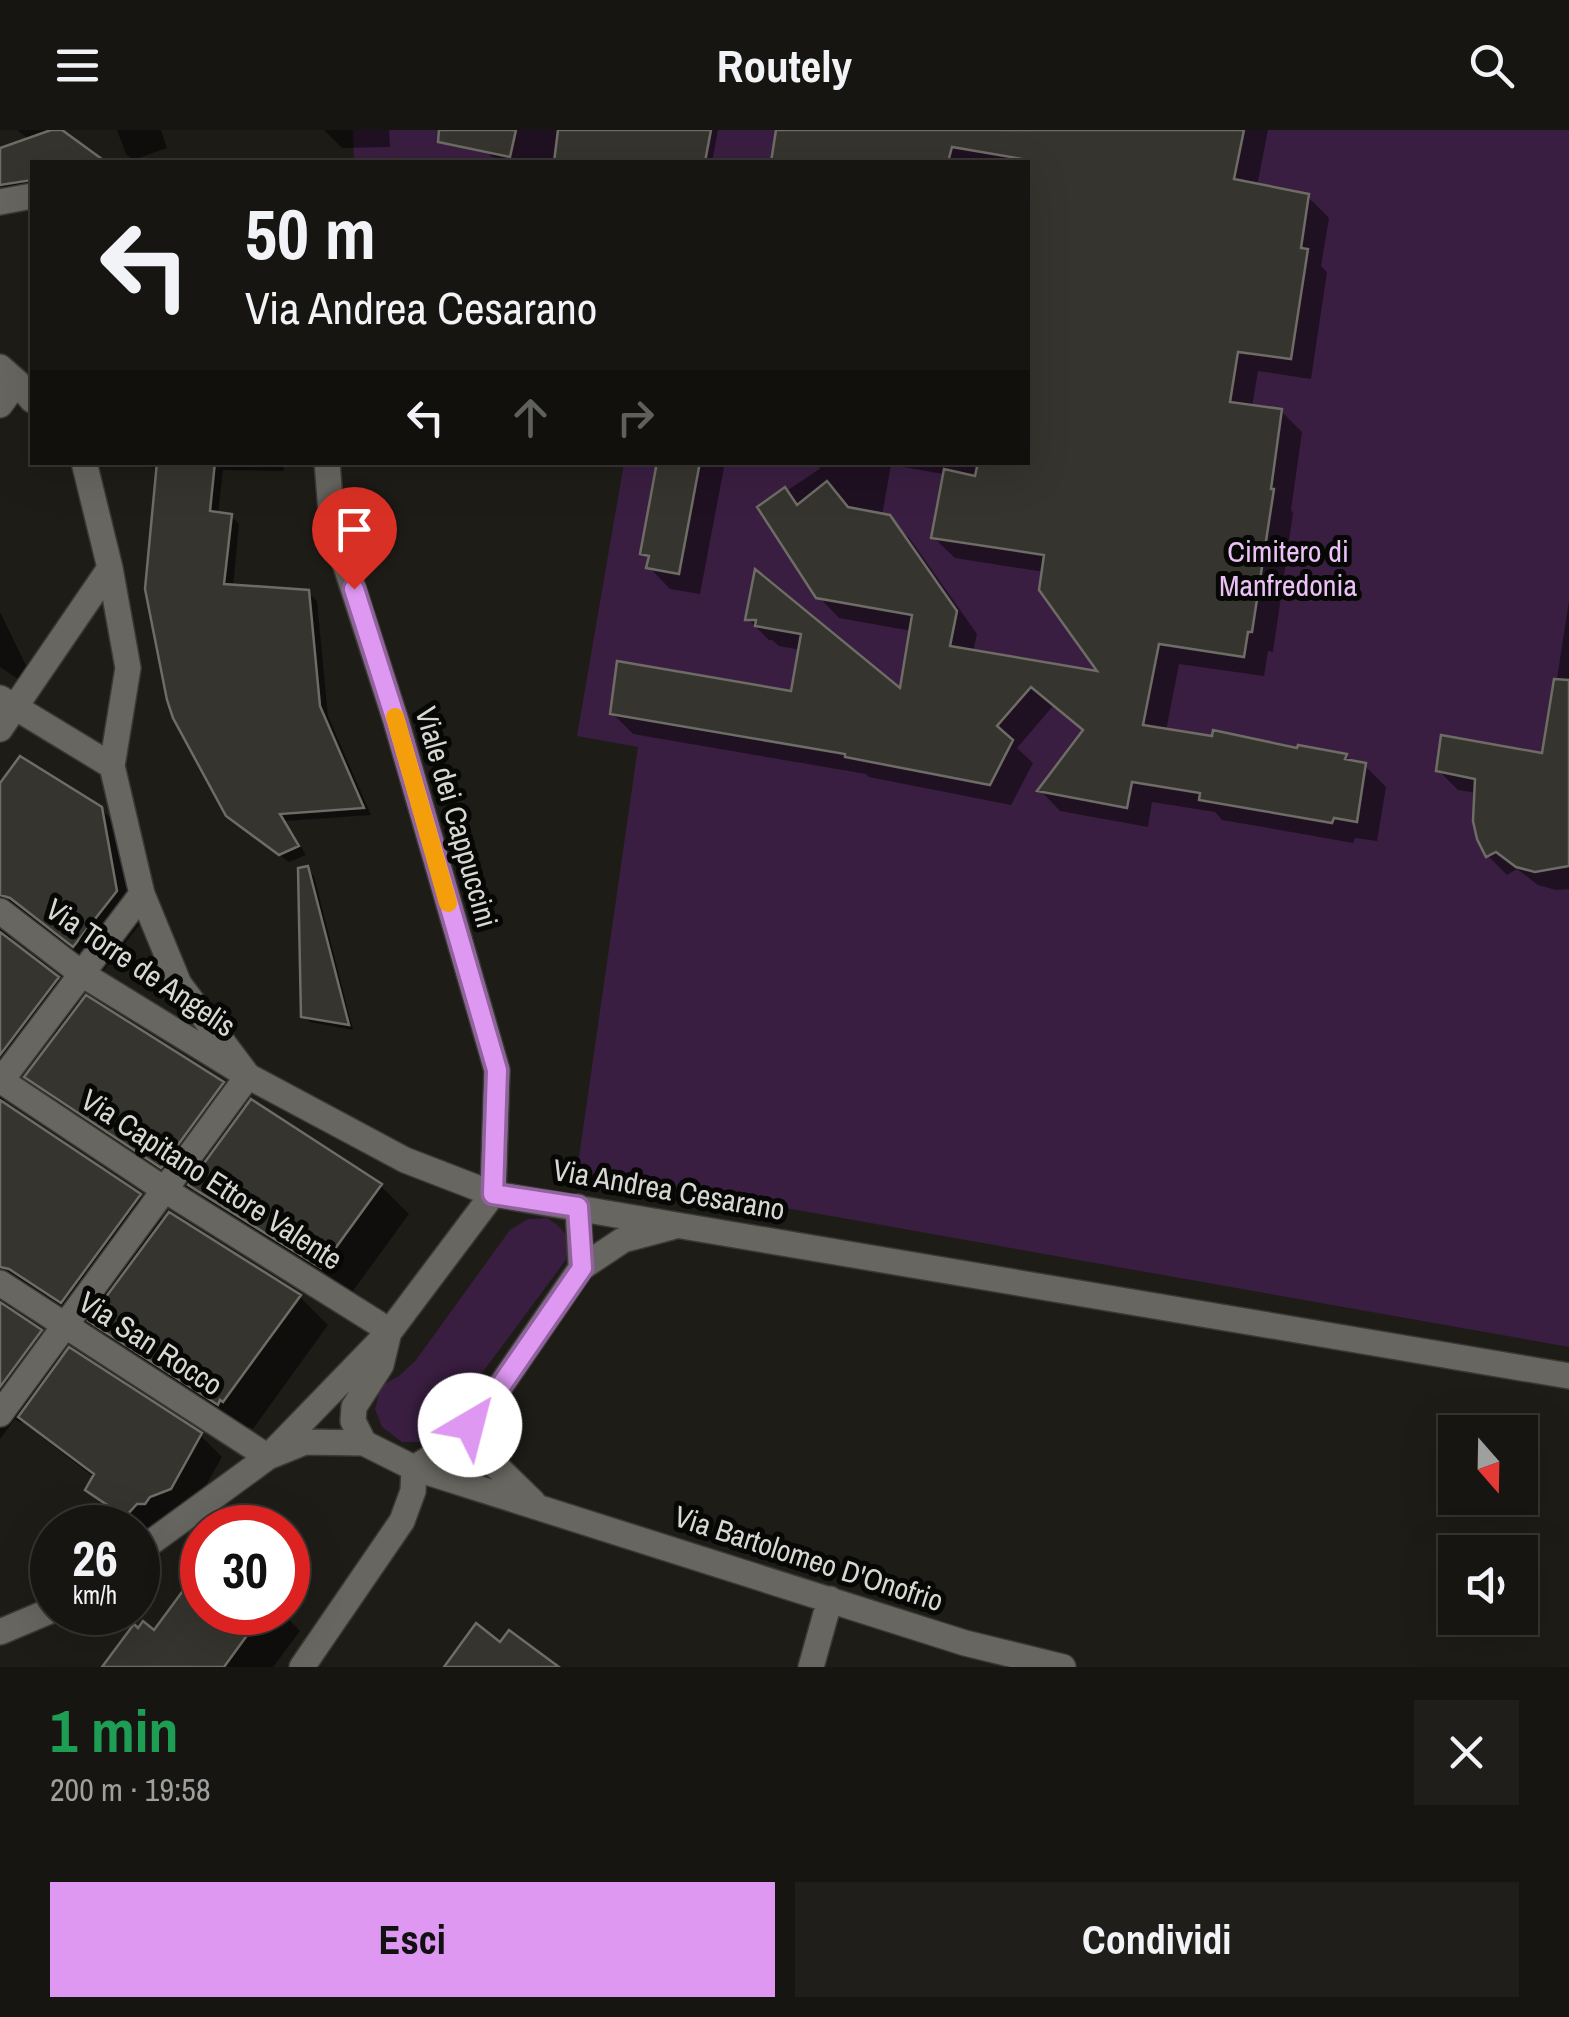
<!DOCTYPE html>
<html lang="it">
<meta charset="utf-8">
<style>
:root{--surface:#161511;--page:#1f1e1a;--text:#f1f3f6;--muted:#9e9f9f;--line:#353431;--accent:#de98f2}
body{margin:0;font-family:"Archivo Narrow",sans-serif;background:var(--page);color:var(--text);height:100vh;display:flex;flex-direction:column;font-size:38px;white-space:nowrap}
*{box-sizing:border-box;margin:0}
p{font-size:32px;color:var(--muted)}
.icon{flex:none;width:55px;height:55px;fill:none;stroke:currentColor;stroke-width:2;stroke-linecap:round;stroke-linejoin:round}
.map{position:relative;height:1537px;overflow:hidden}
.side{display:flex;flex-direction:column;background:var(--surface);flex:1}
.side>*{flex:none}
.hud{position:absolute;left:30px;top:30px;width:1000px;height:305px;border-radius:0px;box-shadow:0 10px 40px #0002,0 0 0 2px var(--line);background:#161511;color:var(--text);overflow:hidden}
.needle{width:65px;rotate:160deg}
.tools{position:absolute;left:1438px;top:1285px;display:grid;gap:20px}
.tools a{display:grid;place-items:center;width:100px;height:100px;border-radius:0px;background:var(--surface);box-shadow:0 10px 40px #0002,0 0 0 2px var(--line);font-size:50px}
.speed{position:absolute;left:30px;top:1375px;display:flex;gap:20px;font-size:50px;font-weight:700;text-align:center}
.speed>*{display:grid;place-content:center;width:130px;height:130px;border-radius:50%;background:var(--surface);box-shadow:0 10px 40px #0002,0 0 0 2px var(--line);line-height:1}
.speed small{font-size:25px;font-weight:400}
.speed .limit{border:15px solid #d22;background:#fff;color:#111}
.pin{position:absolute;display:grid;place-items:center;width:85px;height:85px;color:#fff;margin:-102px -42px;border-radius:50% 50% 50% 0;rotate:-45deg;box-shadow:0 0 10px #0007}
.pin .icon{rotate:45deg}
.me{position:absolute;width:110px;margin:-55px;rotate:37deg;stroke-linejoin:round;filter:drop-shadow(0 0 8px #0008)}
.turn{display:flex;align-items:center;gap:35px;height:210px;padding:0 50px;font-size:45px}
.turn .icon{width:130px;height:130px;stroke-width:2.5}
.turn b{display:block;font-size:70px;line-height:85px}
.lanes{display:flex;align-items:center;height:95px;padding:0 50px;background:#0003;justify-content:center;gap:50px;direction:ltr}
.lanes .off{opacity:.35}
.round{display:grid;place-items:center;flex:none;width:105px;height:105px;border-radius:0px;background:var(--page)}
.head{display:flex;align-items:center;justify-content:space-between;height:170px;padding:0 50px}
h1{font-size:60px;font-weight:700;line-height:75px;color:#1e9e55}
.cta{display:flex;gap:20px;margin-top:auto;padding:20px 50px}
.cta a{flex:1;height:115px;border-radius:0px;background:var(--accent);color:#111;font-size:40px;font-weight:700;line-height:115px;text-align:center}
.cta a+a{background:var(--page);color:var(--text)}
header{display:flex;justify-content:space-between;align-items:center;height:130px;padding:0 50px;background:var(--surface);font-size:45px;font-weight:700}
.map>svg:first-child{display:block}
</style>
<header><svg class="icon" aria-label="menu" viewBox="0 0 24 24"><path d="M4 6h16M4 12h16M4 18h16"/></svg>Routely<svg class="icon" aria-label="search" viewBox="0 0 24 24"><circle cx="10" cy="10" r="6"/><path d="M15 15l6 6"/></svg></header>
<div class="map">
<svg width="1569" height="1537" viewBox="0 0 1569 1537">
<rect width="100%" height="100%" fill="#1e1c17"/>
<!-- green -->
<path fill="#3a1e41" d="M353,0H1569V1217L577,1041L638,617L577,606L624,333L1028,332V32H354Z
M547,1088C566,1100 573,1109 565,1131L439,1301L421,1312H402L382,1297L375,1279L381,1256L399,1246L416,1230L510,1100L528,1089Z"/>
<!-- shadow -->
<path fill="#0007" fill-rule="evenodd" d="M17,0H55L101,32H32V56L7,61L0,53V31L39,17Z
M117,0H161L167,18L133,30L126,24Z
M324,0H389L390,17L342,18Z
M489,0H718L712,32H532L523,30L520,32L492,27L485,20Z
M779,0H1268L1257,56L1308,67L1329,88L1321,136L1327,142L1311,249L1258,241L1252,277L1281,281L1302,302L1291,380L1293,383L1273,522L1268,521L1264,546L1179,534L1166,601L1346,626L1353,633L1365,636L1386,657L1377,711L1355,708L1353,713L1280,700L1222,690L1215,682L1152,672L1148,697L1060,681L1040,660L1084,602L1053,576L1017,618L1033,633L1011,675L869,647L866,644L633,604L612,583L793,564L801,520L779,516L772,510H769L748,489L756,443L902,563L912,501L839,488L818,466L761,378L821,338L802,332H1028V32H773ZM891,335L944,344L934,408L955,428L1044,442L1103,544L973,522L977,504L910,409L888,387L882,386Z
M117,332H283L284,341L223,340L218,384L231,386L239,394L233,458L308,463L317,471L328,586L371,685L286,691L306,725L289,732L238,694L159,338L121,336Z
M660,332H725L700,464L670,459L649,437L650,430L643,423Z
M1569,471V612L1550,593Z
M0,482L40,564L0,537Z
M1438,640L1569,643V759L1556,760L1538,755L1517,739L1507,745L1488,726L1477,663L1458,660Z
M0,657L101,679L129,707L144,789L102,843L39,794L23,792L15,798L10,809L13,814L57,849L82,874L222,954L247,979L252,973L381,1056L409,1084L350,1165L220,1083L194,1058L190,1064L62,979L33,950L62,911L53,905L0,975Z
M307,739L314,746L353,900L310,892L303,886Z
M12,980L140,1066L165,1091L169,1085L300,1167L328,1195L253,1299L249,1297L247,1301L120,1219L94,1193L90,1199L14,1171L11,1182L40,1201L65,1227L200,1305L222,1327L192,1380L148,1407L138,1400V1398H133L109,1382L88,1360L95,1348L43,1308L24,1289L21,1293L15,1289L0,1309V997Z
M202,1439V1482H282L300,1501L273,1537H105L155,1504Z"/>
<!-- building -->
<path fill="#35342e" stroke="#6d6c65" stroke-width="2.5" d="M51,0H62L106,32H32V50L0,55V18Z
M439,0H516L510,27L438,12Z
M558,0H711L705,32H554Z
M776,0H1244L1234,49L1309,64L1301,118L1308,119L1291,229L1238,222L1230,272L1282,279L1271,359H1274L1252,502H1248L1244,527L1159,514L1143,595L1212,606L1213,600L1297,618L1298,615L1347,624L1345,629L1366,633L1357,692L1334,688L1332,693L1257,680L1199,670L1200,663L1132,652L1127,678L1037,661L1083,600L1031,557L997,596L1013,610L990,655L845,627V624L610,584L617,531L791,561L801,504L755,496L756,490H745L755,439L900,558L912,485L816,468L757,377L785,357L797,375L827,351L848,377L890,385L957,481L950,516L1097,541L1039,460L1044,425L931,408L944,339L975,346L978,332H1028V30L952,17L948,32H771Z
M157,332H215L210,381L232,384L224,454L309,460L320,576L364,678L280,684L299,716L279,725L226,686L173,588L167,570L145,459Z
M657,332H700L679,444L646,438L649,426L640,424Z
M1554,549L1569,550V736L1535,742L1516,737L1496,722L1486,727L1477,709L1473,691L1475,649L1436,641L1441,605L1542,623Z
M20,626L102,677L117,761L73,817L10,768L0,765V653Z
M308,736L349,895L301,887L298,738Z
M0,802L59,847L0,925Z
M86,865L224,952L161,1038L24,947Z
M251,969L382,1054L321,1138L188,1055Z
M0,970L141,1064L61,1173L9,1139L0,1137Z
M169,1082L301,1165L223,1272L220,1270L218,1275L88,1191Z
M0,1172L42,1200L0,1257Z
M69,1217L202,1303L171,1359L150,1367L145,1374H137L125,1387L85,1360L94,1344L18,1287Z
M202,1435V1482H264L224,1537H102L134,1494L138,1498L143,1491L154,1500Z
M476,1493L500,1512L509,1500L559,1537H444Z"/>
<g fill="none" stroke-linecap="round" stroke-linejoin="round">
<defs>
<path id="street" d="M0,72L32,66
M0,237L17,252L32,270
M0,275L17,252
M84,332L110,438L128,538L112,636L142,764L179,854L248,946L405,1030L493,1064L1569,1246
M327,332L332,393L396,591L497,940L493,1064
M0,568L112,636
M0,599L110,438
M0,781L82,844L248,946L0,1284
M0,950L165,1060L390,1201
M0,952L142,764
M578,1077L581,1138
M0,1153L268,1327
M484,1280L491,1331L533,1372
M364,1313L353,1291L354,1277L381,1235L388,1206
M268,1327L305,1312L364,1313L414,1338L965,1513L1063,1537
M414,1338L457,1311L484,1280L581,1138L623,1110L672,1097
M138,1422L268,1327L390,1201L493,1064
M0,1502L52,1480
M302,1537L402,1391L413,1361L414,1338
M811,1537L830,1469"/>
</defs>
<!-- street casing -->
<use href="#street" stroke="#3a3936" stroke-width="28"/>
<!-- street -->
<use href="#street" stroke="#676660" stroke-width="25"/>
</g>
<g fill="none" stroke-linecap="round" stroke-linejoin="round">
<defs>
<path id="route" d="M354,459L396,591L497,940L493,1064L578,1077L582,1138L484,1280L470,1295"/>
</defs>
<!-- route casing -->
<use href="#route" stroke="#90639d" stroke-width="25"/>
<!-- route -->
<use href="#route" stroke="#de98f2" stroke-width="18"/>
<!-- slow -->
<path stroke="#f59e0b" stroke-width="18" d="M395,587L448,773"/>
</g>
<g text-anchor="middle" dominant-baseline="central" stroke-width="10" stroke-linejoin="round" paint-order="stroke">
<!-- park labels -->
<g font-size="30" fill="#ecc1f8" stroke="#070705">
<text x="1288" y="421">Cimitero di<tspan x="1288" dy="34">Manfredonia</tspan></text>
</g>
<!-- street labels -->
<g font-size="30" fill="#d7d7d3" stroke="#070705">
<text transform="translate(457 687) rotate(74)">Viale dei Cappuccini</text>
<text transform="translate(141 837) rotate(34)">Via Torre de Angelis</text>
<text transform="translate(212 1049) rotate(33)">Via Capitano Ettore Valente</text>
<text transform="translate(669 1059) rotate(10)">Via Andrea Cesarano</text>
<text transform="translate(151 1213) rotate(33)">Via San Rocco</text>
<text transform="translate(809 1428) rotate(18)">Via Bartolomeo D'Onofrio</text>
</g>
</g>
</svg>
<div class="tools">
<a><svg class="needle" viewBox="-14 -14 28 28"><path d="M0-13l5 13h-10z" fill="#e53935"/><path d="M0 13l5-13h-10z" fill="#9e9f9f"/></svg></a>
<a><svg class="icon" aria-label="sound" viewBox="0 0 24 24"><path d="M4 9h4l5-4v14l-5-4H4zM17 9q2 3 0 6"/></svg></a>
</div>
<div class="speed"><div>26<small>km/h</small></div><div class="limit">30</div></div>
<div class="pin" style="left:354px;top:459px;background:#d93025"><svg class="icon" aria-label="arrive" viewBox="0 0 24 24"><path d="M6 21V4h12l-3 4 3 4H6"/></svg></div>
<svg class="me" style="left:470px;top:1295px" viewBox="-20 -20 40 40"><circle r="19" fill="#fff"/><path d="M0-13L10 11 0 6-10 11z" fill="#de98f2"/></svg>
<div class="hud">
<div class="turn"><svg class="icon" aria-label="left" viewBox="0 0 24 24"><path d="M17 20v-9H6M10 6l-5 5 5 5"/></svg><div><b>50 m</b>Via Andrea Cesarano</div></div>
<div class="lanes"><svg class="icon" aria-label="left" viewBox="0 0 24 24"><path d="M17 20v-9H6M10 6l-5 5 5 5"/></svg><svg class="icon off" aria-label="ahead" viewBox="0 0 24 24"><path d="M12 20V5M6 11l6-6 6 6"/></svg><svg class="icon off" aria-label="right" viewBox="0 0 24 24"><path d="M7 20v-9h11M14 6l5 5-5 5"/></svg></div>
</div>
</div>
<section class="side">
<div class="head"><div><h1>1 min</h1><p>200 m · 19:58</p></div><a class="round"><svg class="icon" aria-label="close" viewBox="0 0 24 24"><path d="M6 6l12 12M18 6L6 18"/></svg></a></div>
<div class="cta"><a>Esci</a><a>Condividi</a></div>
</section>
